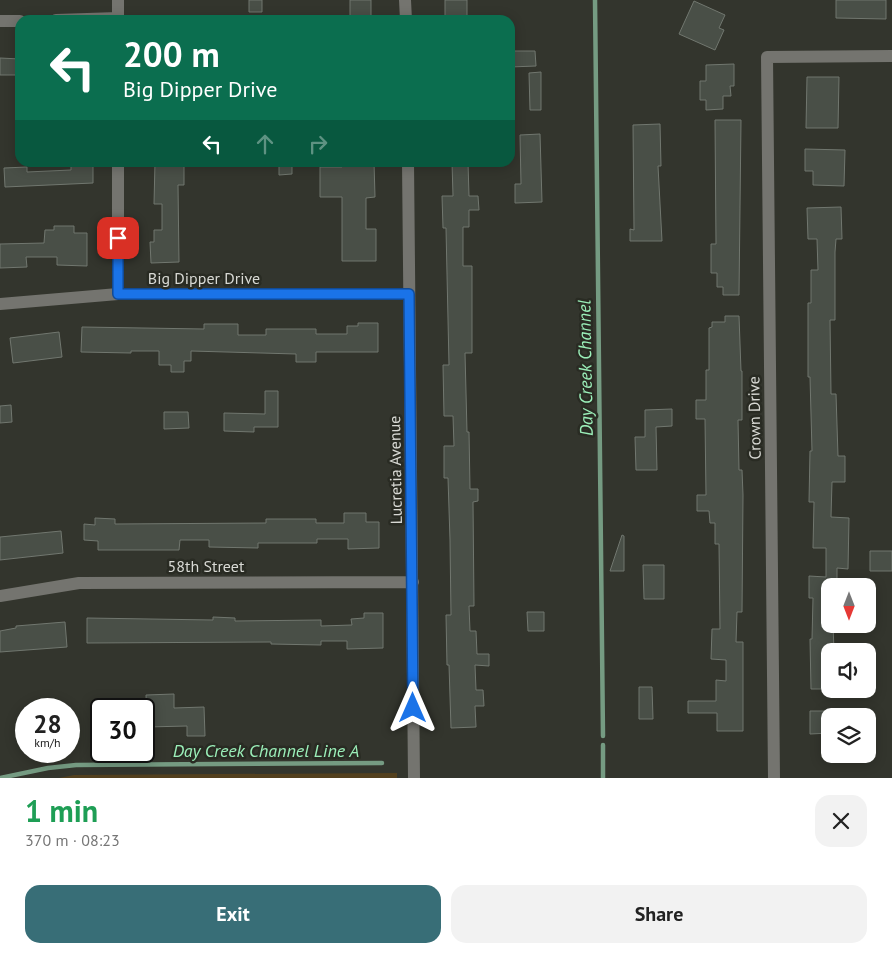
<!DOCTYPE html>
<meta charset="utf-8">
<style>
:root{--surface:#fff;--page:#f2f2f2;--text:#222;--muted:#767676;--accent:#386e77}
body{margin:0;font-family:"PT Sans",sans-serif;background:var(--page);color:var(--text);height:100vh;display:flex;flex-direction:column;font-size:19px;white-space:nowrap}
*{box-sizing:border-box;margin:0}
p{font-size:16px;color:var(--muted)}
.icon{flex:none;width:28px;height:28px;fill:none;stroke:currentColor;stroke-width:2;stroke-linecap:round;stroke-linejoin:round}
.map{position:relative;height:778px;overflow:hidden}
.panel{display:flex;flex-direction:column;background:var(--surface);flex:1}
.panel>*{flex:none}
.hud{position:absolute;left:15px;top:15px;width:500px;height:152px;border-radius:15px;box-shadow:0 2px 12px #0003;background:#0b6e4f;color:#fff;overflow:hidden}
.needle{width:32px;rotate:180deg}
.fabs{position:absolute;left:821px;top:578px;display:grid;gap:10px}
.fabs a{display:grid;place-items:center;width:55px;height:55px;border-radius:10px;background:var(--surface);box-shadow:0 2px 12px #0003;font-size:25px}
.speed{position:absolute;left:15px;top:698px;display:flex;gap:10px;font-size:25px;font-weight:700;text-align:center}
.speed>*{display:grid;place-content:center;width:65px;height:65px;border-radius:50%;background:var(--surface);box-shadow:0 2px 12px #0003;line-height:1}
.speed small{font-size:12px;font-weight:400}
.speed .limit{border:2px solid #111;border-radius:8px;background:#fff;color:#111}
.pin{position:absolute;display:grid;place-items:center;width:42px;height:42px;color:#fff;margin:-21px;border-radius:10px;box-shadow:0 2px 8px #0006}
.me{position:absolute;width:55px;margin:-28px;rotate:0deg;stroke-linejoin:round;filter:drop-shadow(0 0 4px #0008)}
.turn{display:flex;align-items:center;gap:18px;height:105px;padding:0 25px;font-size:22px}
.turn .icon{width:65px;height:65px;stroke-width:2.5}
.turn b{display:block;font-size:35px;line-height:42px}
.lanes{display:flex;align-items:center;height:48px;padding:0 25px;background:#0003;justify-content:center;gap:25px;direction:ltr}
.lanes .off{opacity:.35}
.round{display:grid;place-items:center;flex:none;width:52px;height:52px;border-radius:15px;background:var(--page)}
.headline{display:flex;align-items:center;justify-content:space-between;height:85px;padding:0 25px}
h1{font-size:30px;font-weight:700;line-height:38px;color:#1e9e55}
.primary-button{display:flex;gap:10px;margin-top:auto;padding:10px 25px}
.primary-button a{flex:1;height:58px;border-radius:15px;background:var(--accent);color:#fff;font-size:20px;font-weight:700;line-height:58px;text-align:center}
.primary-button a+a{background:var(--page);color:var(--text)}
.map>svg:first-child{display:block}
</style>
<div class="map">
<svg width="892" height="778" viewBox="0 0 892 778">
<rect width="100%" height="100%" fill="#33352d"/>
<!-- green -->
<path fill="#53401e" d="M397,773V778H59L74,775Z"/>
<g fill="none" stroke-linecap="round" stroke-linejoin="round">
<!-- stream -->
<path stroke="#759b82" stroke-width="4.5" d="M595,0L603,736
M603,745V778
M0,778L48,768L76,765L382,763"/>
</g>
<!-- building -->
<path fill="#494f47" stroke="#71776f" d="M249,0H262V12H249Z
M350,0H371V20H350Z
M445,0H467V20H445Z
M836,0H886V19L836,18Z
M694,1L725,15L719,28L724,30L715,50L679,34Z
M510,51H535L536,66L510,67Z
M0,58L20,59V75H0Z
M734,64V86H730L731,96H723V109L706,110V100H700V81H706V65Z
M541,72V110H530L529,73Z
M807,77H839L838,128H806Z
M715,120H741L739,295H723V287H717V273H711V244H716Z
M660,124L661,166H658L662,241H630V229L634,230L633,125Z
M540,134L542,202L515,203V184H521L520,135Z
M805,149L845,150L844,186L813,185V171H805Z
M71,162H93V183L5,187L4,168L27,167V172L71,170Z
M155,162H184V185H178L179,262L151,263L150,242H154V230H162V204H154Z
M279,162H292V174L279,175Z
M342,162H374L375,197L366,198V229H376V261H342V197H320V167H342Z
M452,162H468L469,196H478L479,210H469V227H463V266H472V353H465L467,432H469L470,489H478V501L473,502L474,606H469L470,631H476L477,654H489V666L475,665L476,690H483L484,706H475L476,727L451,728L449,665H447L446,615H451L450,540L448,478H444V446H454L453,416H444L443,365H449L446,228H443L442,196H453Z
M841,207L842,239H836L835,252V320H830L831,394H836L838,456H845V482H832L831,517L849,518L848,569L837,568V586H830V624H833L834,651H830V689H811L810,639H812L813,598H809V576L826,577V548H813L814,502H809L810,451H812L810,377H808V303H811V270H818L817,239H808L807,208Z
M54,226H74V233H87V266L57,265V257H26L27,267L0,268V244L44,243L45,230H54Z
M725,316H739L741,371H742V420H738L739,470H742L743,495L742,612H737L736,642H743V731H717V713H688V701H716V680L726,681V660L711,659L712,629H720L719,544H715V523H710L709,511H697V495H706L705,419H696V400H706V370H709V328L712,327V322H725Z
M358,323H378V352H316V362H296V354L191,351V361H184V372H171V365H159V351H131V353L81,352L82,327L204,329V324H238V335H266V329H316V334H347V326H358Z
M59,332L62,357L13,363L10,338Z
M265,391H278V427H254V432L224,431V413L265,414Z
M11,405L12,422L0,423V406Z
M672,409V426L656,427L657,470H636L635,437H645V410Z
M164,412H188L189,428L164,429Z
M344,513H366V522H379V548L348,549V539H317V543H258V548L209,547V540H180L179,550H98V541L84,540V524L95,525V518L115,519V524L266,523V519H316V523H344Z
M61,531L63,553L0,560V537Z
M622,535L624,536V571H610Z
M870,551H892V571H870Z
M643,565H664V599H644Z
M527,612H544V631H528Z
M364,613H383V648L347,649V641H321V645L271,644V642L87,643V618L213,620V617L235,618V621L321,620V626L352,625L351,619L364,618Z
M65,622L67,647L0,652V631L16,628V626Z
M639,687H652L653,719H639Z
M174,694V708L204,707L205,736H187V726L147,727L146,695Z
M810,711H830V733L810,734Z"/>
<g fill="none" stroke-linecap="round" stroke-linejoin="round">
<!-- minor -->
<path stroke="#74746f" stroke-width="12" d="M118,0V20
M405,0L406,20
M56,20L118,18
M0,21H20
M408,162L414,778
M118,294V162
M0,304L118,294H409
M0,596L79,583L413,582
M774,778L767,57L892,56"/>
</g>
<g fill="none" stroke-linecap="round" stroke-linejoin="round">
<defs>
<path id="route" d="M118,238V294H409L413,708"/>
</defs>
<!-- route casing -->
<use href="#route" stroke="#114b97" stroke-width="12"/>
<!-- route -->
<use href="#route" stroke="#1a73e8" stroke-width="9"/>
</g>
<g text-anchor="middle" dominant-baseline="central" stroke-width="5" stroke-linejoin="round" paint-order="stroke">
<!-- street labels -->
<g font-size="16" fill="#d8d9d4" stroke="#292b23">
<text x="204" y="278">Big Dipper Drive</text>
<text transform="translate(754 418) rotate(-91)">Crown Drive</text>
<text transform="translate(395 470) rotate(-91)">Lucretia Avenue</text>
<text x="206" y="566">58th Street</text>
</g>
<!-- water labels -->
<g font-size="18" font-style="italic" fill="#9befb9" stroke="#292b23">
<text transform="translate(585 368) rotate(-91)">Day Creek Channel</text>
<text x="266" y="750">Day Creek Channel Line A</text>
</g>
</g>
</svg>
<div class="fabs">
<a><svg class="needle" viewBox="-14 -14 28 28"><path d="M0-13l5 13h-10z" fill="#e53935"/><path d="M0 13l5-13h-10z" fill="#767676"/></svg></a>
<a><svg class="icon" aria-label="sound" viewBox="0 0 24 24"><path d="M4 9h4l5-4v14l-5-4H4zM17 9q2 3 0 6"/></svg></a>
<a><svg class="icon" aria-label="layers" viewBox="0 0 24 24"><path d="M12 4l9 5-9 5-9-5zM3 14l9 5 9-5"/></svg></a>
</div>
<div class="speed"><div>28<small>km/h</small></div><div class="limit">30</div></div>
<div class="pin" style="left:118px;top:238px;background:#d93025"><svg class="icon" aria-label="arrive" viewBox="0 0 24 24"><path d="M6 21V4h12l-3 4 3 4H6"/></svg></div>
<svg class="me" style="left:413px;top:708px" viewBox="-20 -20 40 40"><path d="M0-17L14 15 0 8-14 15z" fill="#1a73e8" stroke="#fff" stroke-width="4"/></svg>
<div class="hud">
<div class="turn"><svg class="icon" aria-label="left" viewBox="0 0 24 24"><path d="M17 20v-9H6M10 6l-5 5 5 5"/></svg><div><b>200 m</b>Big Dipper Drive</div></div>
<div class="lanes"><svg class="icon" aria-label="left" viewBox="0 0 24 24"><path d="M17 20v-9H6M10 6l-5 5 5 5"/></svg><svg class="icon off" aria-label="ahead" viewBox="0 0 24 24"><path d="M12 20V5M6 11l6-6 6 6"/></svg><svg class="icon off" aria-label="right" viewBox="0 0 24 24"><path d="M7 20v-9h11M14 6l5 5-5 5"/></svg></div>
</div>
</div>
<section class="panel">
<div class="headline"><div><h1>1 min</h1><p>370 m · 08:23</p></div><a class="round"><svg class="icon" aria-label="close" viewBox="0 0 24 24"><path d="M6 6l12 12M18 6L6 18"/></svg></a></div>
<div class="primary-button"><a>Exit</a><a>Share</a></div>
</section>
